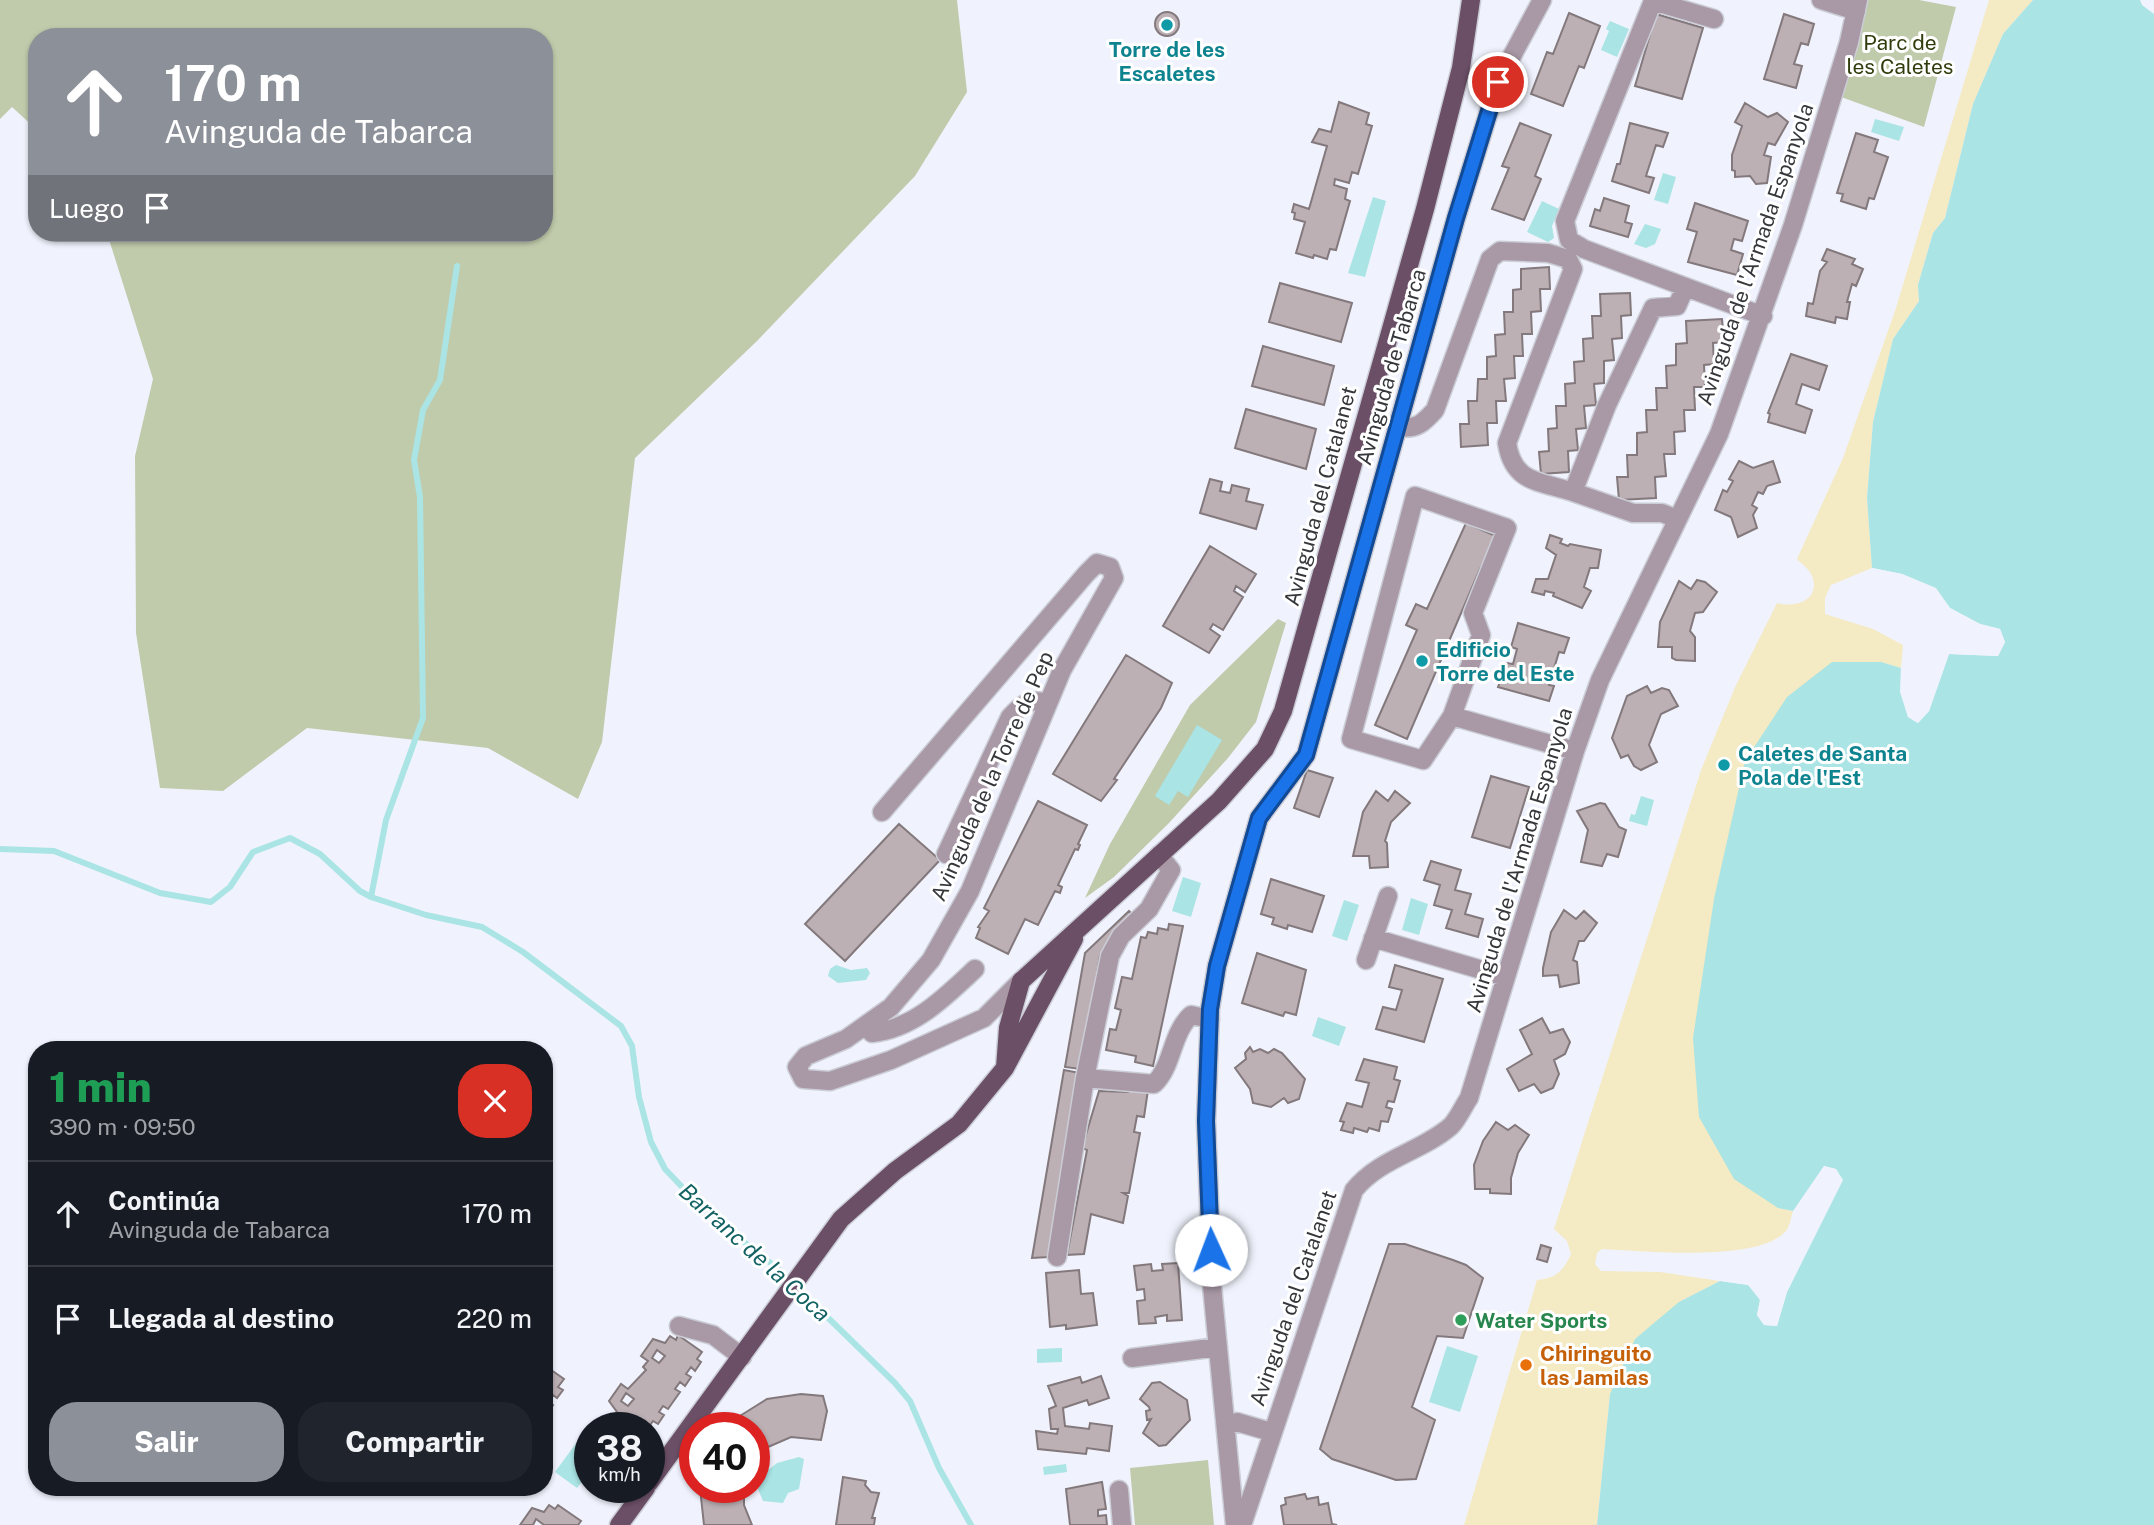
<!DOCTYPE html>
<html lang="es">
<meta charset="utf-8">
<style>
:root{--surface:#171b24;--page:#20242c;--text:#f1f3f6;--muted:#9ea1a6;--line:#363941;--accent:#8c9099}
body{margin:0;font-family:"Public Sans",sans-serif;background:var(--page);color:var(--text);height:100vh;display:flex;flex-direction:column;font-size:26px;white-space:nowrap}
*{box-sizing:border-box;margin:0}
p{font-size:23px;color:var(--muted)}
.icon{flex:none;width:38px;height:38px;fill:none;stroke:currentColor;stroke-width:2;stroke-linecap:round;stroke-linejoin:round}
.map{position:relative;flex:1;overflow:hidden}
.sheet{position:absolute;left:28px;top:1041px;width:525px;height:455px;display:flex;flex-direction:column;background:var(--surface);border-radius:28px;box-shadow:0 2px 5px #0004}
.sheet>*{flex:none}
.guide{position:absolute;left:28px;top:28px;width:525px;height:214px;border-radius:28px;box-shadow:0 2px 5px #0004;background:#8c9099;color:#fff;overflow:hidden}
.speed{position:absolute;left:574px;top:1412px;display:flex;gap:14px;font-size:35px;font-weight:700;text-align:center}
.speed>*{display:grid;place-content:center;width:91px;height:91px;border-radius:50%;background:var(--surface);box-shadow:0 2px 5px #0004;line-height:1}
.speed small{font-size:18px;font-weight:400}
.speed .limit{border:10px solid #d22;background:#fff;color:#111}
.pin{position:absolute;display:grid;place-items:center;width:60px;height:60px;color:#fff;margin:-30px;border:4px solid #fff;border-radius:50%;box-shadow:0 2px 7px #0007}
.me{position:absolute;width:77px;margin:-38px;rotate:358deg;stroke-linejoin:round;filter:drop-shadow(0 0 5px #0008)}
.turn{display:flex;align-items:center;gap:24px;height:147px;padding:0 21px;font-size:32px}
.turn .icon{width:91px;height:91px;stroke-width:2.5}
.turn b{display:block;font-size:49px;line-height:60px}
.then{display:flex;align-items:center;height:66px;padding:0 21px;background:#0003;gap:14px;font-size:26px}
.round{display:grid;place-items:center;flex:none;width:74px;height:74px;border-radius:28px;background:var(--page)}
.head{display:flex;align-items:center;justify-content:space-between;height:119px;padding:0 21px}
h1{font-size:42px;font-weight:800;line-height:52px;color:#1e9e55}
.action{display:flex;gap:14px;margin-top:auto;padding:14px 21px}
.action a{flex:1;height:80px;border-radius:28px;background:var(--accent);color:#fff;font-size:28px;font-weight:800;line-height:80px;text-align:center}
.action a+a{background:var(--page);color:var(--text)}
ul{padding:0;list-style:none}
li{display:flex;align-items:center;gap:21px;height:105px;padding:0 21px;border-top:2px solid var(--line)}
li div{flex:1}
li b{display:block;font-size:26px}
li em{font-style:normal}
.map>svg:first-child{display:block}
</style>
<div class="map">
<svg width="2154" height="1525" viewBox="0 0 2154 1525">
<rect width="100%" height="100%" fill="#f0f3fd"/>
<!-- green -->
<path fill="#c0cbac" d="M0,0H957L967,92L915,176L757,341L635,458L602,742L578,799L488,748L307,728L223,791L160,788L136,633L135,456L153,379L107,233H544V37H37V130L12,107L0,119Z
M1868,0H1919L1956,7L1924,127L1841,97Z
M1278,619L1286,623L1256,722L1228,758L1169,823L1114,877L1085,898L1110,844L1190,705Z
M1208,1460L1214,1525H1135L1130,1468Z"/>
<!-- sand -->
<path fill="#f4eac4" d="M1989,0H2033L2003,34L1973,104L1945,218L1933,233L1918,285L1919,301L1893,339L1873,422L1867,498L1872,568L1831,585L1825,598V614L1873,629L1903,645L1901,668L1881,662L1778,1208L1793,1211C1791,1217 1790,1226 1786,1231C1758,1263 1643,1251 1602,1249L1597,1253L1595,1264L1601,1271L1660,1272L1720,1281L1679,1302L1610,1394L1597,1525H1464L1537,1280C1557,1278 1563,1271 1571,1254L1567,1241L1554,1229L1701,770L1736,685L1777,603C1796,608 1821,600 1812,576C1810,570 1801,563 1797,559L1843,458L1895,311Z"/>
<!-- water -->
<path fill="#aae4e4" d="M2033,0H2140L2142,5L2154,14V1525H1597L1610,1394L1635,1339L1679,1302L1720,1281L1748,1285L1760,1300L1757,1315L1764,1325L1777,1326L1787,1292L1842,1180L1836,1169L1824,1166L1793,1211L1778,1208L1734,1179L1699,1117L1693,1038L1714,899L1745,761L1787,697L1832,662H1881L1901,668V692L1908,717L1918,723L1929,711L1949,654L1998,656L2005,642L2000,629L1980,624L1950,608L1935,588L1902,574L1872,568L1867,498L1873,422L1893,339L1919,301L1918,285L1933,233L1945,218L1973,104L2003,34Z
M1610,21L1629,29L1617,57L1601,50L1609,31L1606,29Z
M1875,119L1904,127L1899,141L1871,132Z
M1663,173L1676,177L1668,204L1654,200Z
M1373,197L1386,201L1365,277L1348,273Z
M1542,201L1559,209L1552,226L1554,238L1548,242L1527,232Z
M1645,224L1661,229L1655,244L1646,248L1634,244Z
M1197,725L1222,740L1188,797L1178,791L1169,805L1155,796Z
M1641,796L1654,800L1647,826L1629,821L1631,814L1635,815Z
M1183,877L1201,883L1191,917L1172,911Z
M1411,898L1428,904L1419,935L1402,930Z
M1344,900L1359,905L1347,941L1332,936Z
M836,965L851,970L867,968L870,973L866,980L838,983L828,976L830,969Z
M1318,1017L1346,1027L1339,1046L1312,1036Z
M1447,1346L1478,1356L1460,1412L1429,1402Z
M1062,1348V1362L1037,1363V1349Z
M582,1435L590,1441V1471L577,1488L555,1472Z
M799,1457L804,1459L799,1489L788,1493L783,1503L763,1501L758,1489L760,1476L777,1463Z
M1066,1464L1067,1472L1044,1475L1043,1467Z"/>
<!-- pier -->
<path fill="#f0f3fd" d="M1872,568L1902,574L1936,588L1950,608L1980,624L2000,629L2005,642L1998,656L1949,654L1929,711L1918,723L1908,717L1900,692L1901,664L1904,668V691L1911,715L1917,718L1926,709L1947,651L1996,653L2001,642L1997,632L1978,627L1948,611L1933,591L1901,577L1871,572L1869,570Z
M1824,1166L1836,1169L1843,1180L1787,1292L1777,1326L1764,1325L1757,1315L1760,1300L1756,1292L1748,1285L1714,1280L1720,1278L1750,1283L1764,1299L1761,1314L1766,1322L1775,1323L1784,1291L1839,1180L1834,1172L1825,1170L1792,1214Z"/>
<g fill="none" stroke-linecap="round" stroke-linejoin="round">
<!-- stream -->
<path stroke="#aae4e4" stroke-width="6" d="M0,849L54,851L160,893L211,902L230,887L253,852L290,838L320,854L360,891L371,897L426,915L482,927L523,952L621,1026L632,1046L639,1097L651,1142L665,1169L704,1210L778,1269L895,1383L910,1401L939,1468L971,1525
M371,897L386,820L423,718L420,497L414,460L423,410L440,380L457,266"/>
</g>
<!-- building -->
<path fill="#bcb0b4" stroke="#83787b" stroke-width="2" fill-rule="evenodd" d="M1155 24a12 12 0 1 1 24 0a12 12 0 1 1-24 0Z
M1569,13L1600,26L1584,68L1579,66L1563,106L1531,94L1547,52L1553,54Z
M1656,14L1703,28L1682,99L1635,86Z
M1784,14L1814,24L1808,45L1801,43L1794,64L1802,66L1796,88L1764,79Z
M1339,102L1369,113L1366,124L1372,126L1358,174L1352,172L1349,183L1335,179L1334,185L1347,189L1345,199L1350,201L1336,250L1330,249L1327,259L1314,255L1313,258L1296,253L1305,222L1294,219L1295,213L1292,212L1294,204L1309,209L1327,146L1312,142L1319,129L1331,132Z
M1745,103L1768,117L1777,113L1788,122L1775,145L1768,143L1764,155L1771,157L1767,183L1756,184L1750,176L1735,177V171L1732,170V155L1742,126L1735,122Z
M1520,123L1551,135L1535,176L1541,179L1524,220L1492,209L1509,168L1502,166Z
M1630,123L1668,133L1663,147L1656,145L1646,176L1654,178L1649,193L1612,181L1617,164H1620Z
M1856,133L1878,140L1874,152L1888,157L1874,199L1869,198L1866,209L1841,201L1843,194L1837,193Z
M1604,198L1629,206L1625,222L1632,224L1628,237L1590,226L1595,209L1600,211Z
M1695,203L1748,221L1742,241L1734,239L1731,250L1743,254L1737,275L1688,262L1697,232L1687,229Z
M1827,249L1855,259L1852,264L1863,269L1856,286L1852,284L1847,302H1850L1847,319L1836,317L1835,323L1806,316L1808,303L1813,304L1820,271L1827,262L1822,260Z
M1549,267L1550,289H1540L1541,311L1531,312L1532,334H1522L1523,356H1514L1515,378L1504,379L1506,401H1496L1497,423H1487L1488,445L1461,447L1460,424H1469L1468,401H1477L1478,379H1487V357L1496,356L1495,335L1505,334L1504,312H1513V290L1521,289V269Z
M1280,283L1352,303L1341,342L1269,322Z
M1630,293L1631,315L1621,316L1622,338L1612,339L1614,360L1604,361V383L1594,384L1596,405L1584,406L1586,428L1576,429L1578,450L1568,451L1569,472L1541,474L1539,452L1549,451L1548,429L1557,428L1556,406H1566L1565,384L1575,383L1574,362L1584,361L1583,339L1593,338L1592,316H1601L1600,294Z
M1722,319L1724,342L1713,343L1714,364L1704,365L1705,387H1694L1695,410H1684L1685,431L1674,432L1675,454H1664L1666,476L1655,477L1656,498L1619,500L1617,477H1628L1627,455H1637V433L1647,432L1646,410H1657L1656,388H1667L1666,366L1676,365V344L1687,343L1686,321Z
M1263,346L1334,366L1324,405L1252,386Z
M1791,354L1827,366L1819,390L1802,384L1796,404L1812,410L1805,433L1768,422L1770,414L1768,413Z
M1246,409L1316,429L1306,469L1235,448Z
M1739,461L1753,468L1773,461L1780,482L1767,486L1763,494L1758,492L1752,505L1757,508L1753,515L1757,528L1738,537L1731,517L1715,510L1723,490L1727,492L1733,481L1729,479Z
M1210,479L1222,482L1220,491L1230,493L1232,485L1249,489L1246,501L1263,505L1256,529L1200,513Z
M1466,523L1498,537L1480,569L1407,739L1375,725L1417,630L1406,625L1416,604L1427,609Z
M1550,535L1562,539L1560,543L1568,546L1570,544L1601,550L1598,568H1590L1584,587L1591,591L1582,608L1553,596L1554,593L1545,591L1544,595L1532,592L1536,579H1548L1556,555L1546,548Z
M1210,546L1256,574L1245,592L1236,586L1234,591L1243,597L1223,630L1213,624L1210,629L1220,636L1209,653L1163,626Z
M1697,580L1705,582L1717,592L1703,612L1695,613L1690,631L1695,637V661L1676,660L1672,658V647H1658L1660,622L1679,581L1691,589Z
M1518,623L1569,638L1564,653L1559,652L1549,685L1554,686L1549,701L1498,687L1507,663L1513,664L1517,649L1511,647Z
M1126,655L1172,683L1161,708L1114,779L1117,780L1101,801L1053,774Z
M1647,686L1651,693L1662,688L1669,690L1678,706L1661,714L1649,745L1657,762L1641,770L1634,766L1628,755L1621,758L1612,738L1627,696Z
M1307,770L1333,778L1319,817L1294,808Z
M1491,776L1529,787L1510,848L1472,837Z
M1376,791L1388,801L1395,791L1410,803L1391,822L1385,841L1387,843L1388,867L1370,868L1369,856H1353L1363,812Z
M1038,801L1087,825L1078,844L1080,845L1078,850L1075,849L1058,885L1062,887L1060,893L1055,891L1038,925L1025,919L1008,954L976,938L980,928L978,927L989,911L984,908Z
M1600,803L1605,804L1619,827L1626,830L1618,857L1607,854L1602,866L1581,862L1588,830L1577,811Z
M899,824L940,860L845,961L805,924Z
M1431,861L1461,870L1455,890L1471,894L1465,914L1483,919L1478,937L1446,928L1452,910L1434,905L1440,885L1424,880Z
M1271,879L1324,896L1312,932L1288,925L1287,929L1272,924L1274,918L1261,914Z
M1564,910L1576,919L1584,911L1597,923L1584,941H1579L1573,960L1577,962L1579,983L1560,987L1558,975L1543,976V968L1551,932Z
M1129,911L1134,917L1108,942L1100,956L1080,1069L1065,1067L1085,953Z
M1169,924L1183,926L1153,1066L1135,1062L1136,1056L1106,1050L1110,1029L1116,1030L1121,1010L1115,1008L1122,977L1132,979L1141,937L1146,938L1148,932L1157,934L1158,928L1168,930Z
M1257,953L1306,970L1296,1015L1285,1012L1283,1016L1242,1003Z
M1395,965L1443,979L1424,1042L1376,1029L1383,1007L1396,1010L1402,990L1389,987Z
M1542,1018L1550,1033L1563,1029L1570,1042L1565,1054L1554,1060L1559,1074L1553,1088L1541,1093L1534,1084L1519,1091L1507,1069L1532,1054L1520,1030Z
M1250,1047L1253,1052L1260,1049L1268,1053L1274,1049L1282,1053L1305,1079L1299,1099L1288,1103L1284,1098L1271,1107L1253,1103L1250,1089L1235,1068L1246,1059L1245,1053Z
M1364,1059L1397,1067L1394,1079L1400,1081L1394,1102L1388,1101L1386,1107L1392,1109L1388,1122L1381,1121L1379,1131L1369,1128L1367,1132L1354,1128L1353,1133L1341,1130L1344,1122L1340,1121L1347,1103L1362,1107L1369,1083L1356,1080Z
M1064,1070L1080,1073L1049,1257L1032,1258Z
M1130,1087L1148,1090L1144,1117L1137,1116L1134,1132L1140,1133L1129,1193H1123L1128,1196L1123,1223L1091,1214L1084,1254L1067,1255L1087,1150L1082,1148L1099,1091L1128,1092Z
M1496,1122L1508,1130L1515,1125L1529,1135L1518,1153L1511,1178V1194L1490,1193V1189H1475L1474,1165L1483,1141Z
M1389,1244H1405L1453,1260L1466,1265L1483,1278L1463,1338L1437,1336L1412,1407L1435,1420L1416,1479L1396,1480L1375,1473L1332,1459L1320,1449Z
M1541,1245L1551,1248L1547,1262L1537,1259Z
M1178,1263L1182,1320L1167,1321V1315L1155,1317L1156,1323L1139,1324L1137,1301L1145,1300L1144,1289L1137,1290L1134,1266L1151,1264L1152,1271L1163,1270L1162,1264Z
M1079,1270L1081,1294L1093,1293L1097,1325L1066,1329V1325L1050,1327L1046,1273Z
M678,1335L702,1352L697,1359L701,1362L695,1371L691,1367L686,1374L691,1377L685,1386L680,1382L675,1389L680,1392L668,1409L663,1406L659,1412L664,1415L658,1424L653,1421L648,1428H616L617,1422L611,1418L617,1412L609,1401L621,1384L628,1389L646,1370L643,1367L648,1361L641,1356L653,1339L665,1343L670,1336L676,1340ZM657,1350L665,1356L659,1363L652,1358ZM626,1393L634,1399L628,1406L621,1401Z
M544,1365L564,1379L558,1387L563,1390L557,1398L553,1395L548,1402L553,1405L547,1414Z
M1101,1376L1109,1398L1089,1405L1087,1400L1063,1408L1065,1426L1089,1429L1090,1423L1112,1426L1109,1451L1087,1448L1086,1454L1038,1449L1036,1431L1057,1434L1058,1429H1051L1049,1409L1056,1406L1048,1386L1080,1377L1082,1383Z
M1160,1382L1187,1400L1190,1420L1166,1445L1159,1446L1143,1433L1151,1419L1147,1420L1146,1411L1150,1410L1149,1407L1140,1399L1152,1383Z
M801,1394L823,1396L827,1411L821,1440L791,1437L768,1447L754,1435V1428H746L735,1419L767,1399Z
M735,1419L746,1428H726Z
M754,1435L768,1447L754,1460Z
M843,1477L866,1481L865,1485L871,1492L879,1493L872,1518H875L874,1525H836Z
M1102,1482L1106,1509L1098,1510V1516L1106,1515L1107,1525H1070L1066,1489Z
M700,1488H744V1505L752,1525H704Z
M1305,1494L1307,1499L1318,1497L1319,1505L1328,1503L1332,1524L1337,1525H1284L1281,1506L1286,1504L1285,1498Z
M549,1505L555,1509L558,1505L581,1521L578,1525H544L536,1519L533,1525H520L532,1508L544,1512Z"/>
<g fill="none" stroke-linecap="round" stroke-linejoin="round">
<defs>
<path id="minor" d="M1821,0L1856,11
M1714,19L1653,1L1565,221L1569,240L1584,249L1763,316
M1399,427C1417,430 1424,422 1435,410L1490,259L1500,251L1548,253L1568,259L1573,269L1507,443C1513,483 1539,481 1573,492L1607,405L1653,308L1677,306L1685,288
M1573,492L1633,513H1662L1677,519
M1452,716L1481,635L1473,613L1507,528L1415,496L1351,739L1423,760L1452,716L1575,751
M882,812L1086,574L1097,563L1110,567L1114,578L1062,670L970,891L931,960L891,1007L846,1039L806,1056L797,1067L803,1079L830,1081L891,1060L984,1018L1021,981
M946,854L1010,717C1022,704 1030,698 1047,703
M1373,938L1506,977
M1366,960L1388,896
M867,1026L872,1033C914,1029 946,996 975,969
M1085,1078L1154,1084C1173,1066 1171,1034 1191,1015L1210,1019
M1057,1257L1085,1078L1110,956L1121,936L1149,909L1171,870L1159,855
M679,1326L713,1335L742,1357
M1132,1358L1218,1347
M1227,1426L1237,1422L1271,1432
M1119,1490L1122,1525
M1235,1525L1212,1286L1206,1121L1210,1009L1217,966L1259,818L1306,755L1456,218L1498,82L1542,0
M1242,1525L1354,1190C1380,1158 1421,1152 1451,1126C1458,1119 1463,1107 1469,1098L1575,751L1600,680L1719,434L1793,225L1849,42L1858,0"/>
<path id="major" d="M1005,1068L1008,1028L1021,981L1219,801L1265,749L1283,711L1425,209L1461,68L1471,0
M649,1483L841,1219L895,1171L959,1124L1005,1068L1074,939
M619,1525L646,1488"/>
</defs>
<!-- minor casing -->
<use href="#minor" stroke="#cbcdd6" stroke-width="21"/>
<!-- major casing -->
<use href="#major" stroke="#cbcdd6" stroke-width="21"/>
<!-- minor -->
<use href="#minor" stroke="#a999a6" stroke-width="18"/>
<!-- major -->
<use href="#major" stroke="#6b4f66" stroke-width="18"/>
</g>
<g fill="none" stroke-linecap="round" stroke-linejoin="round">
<defs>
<path id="route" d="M1211,1250L1206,1121L1210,1009L1217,966L1259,818L1306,755L1456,218L1498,82"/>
</defs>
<!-- route casing -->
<use href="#route" stroke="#114b97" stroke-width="18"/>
<!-- route -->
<use href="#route" stroke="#1a73e8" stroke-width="12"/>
</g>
<!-- markers -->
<g fill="#0f9aa8" stroke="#fff" stroke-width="2.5">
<circle cx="1167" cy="25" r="7"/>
<circle cx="1422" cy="661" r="7"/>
<circle cx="1724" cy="765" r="7"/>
</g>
<circle fill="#2e9e5b" stroke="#fff" stroke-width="2.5" cx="1461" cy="1320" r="7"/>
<circle fill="#e8710a" stroke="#fff" stroke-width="2.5" cx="1526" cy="1365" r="7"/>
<g text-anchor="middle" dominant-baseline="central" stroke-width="6" stroke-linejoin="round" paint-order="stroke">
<!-- park labels -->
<g font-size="21" fill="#303c0c" stroke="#fff">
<text x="1900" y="42">Parc de<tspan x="1900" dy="24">les Caletes</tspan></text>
</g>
<!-- culture labels -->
<g font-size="21" font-weight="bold" fill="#0d838f" stroke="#fff" text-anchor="start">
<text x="1167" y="49" text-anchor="middle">Torre de les<tspan x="1167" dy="24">Escaletes</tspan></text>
<text x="1436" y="649">Edificio<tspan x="1436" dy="24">Torre del Este</tspan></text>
<text x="1738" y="753">Caletes de Santa<tspan x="1738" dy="24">Pola de l'Est</tspan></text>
</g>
<!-- street labels -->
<g font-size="21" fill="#36373b" stroke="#fff">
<text transform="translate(1755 254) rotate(-71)">Avinguda de l'Armada Espanyola</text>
<text transform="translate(1391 367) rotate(-74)">Avinguda de Tabarca</text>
<text transform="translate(1320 496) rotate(-75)">Avinguda del Catalanet</text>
<text transform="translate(992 776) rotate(-66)">Avinguda de la Torre de Pep</text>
<text transform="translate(1519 860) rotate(-73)">Avinguda de l'Armada Espanyola</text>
<text transform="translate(1293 1298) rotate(-71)">Avinguda del Catalanet</text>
</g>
<!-- leisure labels -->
<g font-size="21" font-weight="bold" fill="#27864d" stroke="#fff" text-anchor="start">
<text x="1475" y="1320">Water Sports</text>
</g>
<!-- food labels -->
<g font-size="21" font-weight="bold" fill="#c56008" stroke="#fff" text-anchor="start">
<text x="1540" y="1353">Chiringuito<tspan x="1540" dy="24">las Jamilas</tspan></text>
</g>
<!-- water labels -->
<g font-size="23" font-style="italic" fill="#136263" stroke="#fff">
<text transform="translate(755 1252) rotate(42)">Barranc de la Coca</text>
</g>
</g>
</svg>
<div class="speed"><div>38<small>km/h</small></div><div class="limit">40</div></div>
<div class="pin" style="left:1498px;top:82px;background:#d93025"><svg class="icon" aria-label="arrive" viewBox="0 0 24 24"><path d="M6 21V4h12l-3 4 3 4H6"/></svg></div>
<svg class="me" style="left:1211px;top:1250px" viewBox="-20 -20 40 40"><circle r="19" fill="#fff"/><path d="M0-13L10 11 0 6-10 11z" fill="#1a73e8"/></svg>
<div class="guide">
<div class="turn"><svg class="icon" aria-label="ahead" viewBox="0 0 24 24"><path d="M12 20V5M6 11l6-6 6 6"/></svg><div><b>170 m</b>Avinguda de Tabarca</div></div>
<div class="then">Luego<svg class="icon" aria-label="arrive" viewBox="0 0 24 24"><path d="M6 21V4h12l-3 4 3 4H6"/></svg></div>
</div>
<section class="sheet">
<div class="head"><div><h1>1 min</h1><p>390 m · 09:50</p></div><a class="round" style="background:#d93025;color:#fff"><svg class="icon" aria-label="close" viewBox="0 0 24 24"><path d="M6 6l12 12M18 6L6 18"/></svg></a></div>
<ul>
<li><svg class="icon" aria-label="ahead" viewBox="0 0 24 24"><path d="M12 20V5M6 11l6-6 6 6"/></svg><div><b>Continúa</b><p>Avinguda de Tabarca</p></div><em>170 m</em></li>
<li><svg class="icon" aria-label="arrive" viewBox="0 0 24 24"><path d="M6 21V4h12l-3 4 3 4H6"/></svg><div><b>Llegada al destino</b></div><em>220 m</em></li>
</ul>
<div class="action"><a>Salir</a><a>Compartir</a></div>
</section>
</div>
